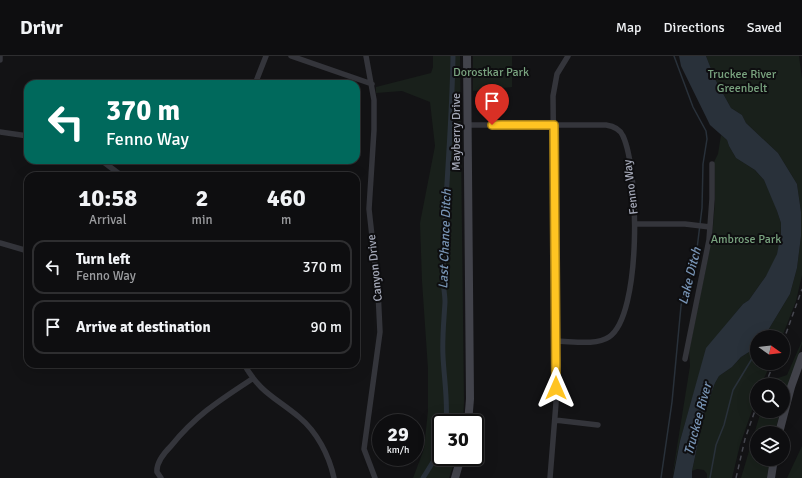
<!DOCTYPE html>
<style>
:root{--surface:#0e0e10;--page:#171719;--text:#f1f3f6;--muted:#9b9c9f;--line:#2e2e30}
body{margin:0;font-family:Signika,sans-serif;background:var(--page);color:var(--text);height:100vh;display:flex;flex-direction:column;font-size:15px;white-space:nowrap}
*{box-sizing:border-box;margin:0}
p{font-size:13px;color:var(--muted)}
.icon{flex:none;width:22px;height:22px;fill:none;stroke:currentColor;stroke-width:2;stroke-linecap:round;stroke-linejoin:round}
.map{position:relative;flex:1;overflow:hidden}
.drawer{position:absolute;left:24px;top:116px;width:336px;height:196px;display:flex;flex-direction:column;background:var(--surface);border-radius:12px;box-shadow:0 4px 16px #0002,0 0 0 1px var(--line)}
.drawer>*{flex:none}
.top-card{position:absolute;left:24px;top:24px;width:336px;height:84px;border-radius:12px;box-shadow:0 4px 16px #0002,0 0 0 1px var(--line);background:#00695c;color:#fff;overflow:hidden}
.needle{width:26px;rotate:104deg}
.tools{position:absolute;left:750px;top:274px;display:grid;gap:8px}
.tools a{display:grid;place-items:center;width:40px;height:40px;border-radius:50%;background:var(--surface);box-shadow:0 4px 16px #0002,0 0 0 1px var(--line);font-size:20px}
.speed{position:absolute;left:372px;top:358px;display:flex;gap:8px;font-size:20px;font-weight:700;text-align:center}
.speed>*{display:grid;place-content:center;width:52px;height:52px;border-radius:50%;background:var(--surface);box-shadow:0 4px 16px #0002,0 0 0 1px var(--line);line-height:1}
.speed small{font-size:10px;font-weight:400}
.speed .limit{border:2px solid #111;border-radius:6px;background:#fff;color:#111}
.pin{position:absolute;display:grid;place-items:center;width:34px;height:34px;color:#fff;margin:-41px -17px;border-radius:50% 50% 50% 0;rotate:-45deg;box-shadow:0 0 4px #0007}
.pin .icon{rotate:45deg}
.me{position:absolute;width:44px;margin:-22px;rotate:0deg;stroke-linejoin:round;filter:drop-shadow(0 0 3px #0008)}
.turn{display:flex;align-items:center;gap:14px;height:84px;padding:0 16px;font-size:18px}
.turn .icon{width:52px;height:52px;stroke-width:2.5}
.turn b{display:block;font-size:28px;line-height:34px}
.eta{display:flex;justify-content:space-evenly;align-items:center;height:68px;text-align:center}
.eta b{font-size:24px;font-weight:700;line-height:28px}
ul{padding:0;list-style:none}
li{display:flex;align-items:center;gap:12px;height:54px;margin:0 8px 6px;padding:0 8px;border:2px solid var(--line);border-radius:12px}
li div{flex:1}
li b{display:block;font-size:15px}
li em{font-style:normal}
header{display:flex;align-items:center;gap:24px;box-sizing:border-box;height:56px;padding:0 20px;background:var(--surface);border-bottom:1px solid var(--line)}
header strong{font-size:19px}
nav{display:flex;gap:22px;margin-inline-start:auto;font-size:14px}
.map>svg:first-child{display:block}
</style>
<header>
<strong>Drivr</strong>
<nav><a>Map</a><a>Directions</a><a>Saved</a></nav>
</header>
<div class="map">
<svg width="802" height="422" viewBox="0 0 802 422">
<rect width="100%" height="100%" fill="#131315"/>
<!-- green -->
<path fill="#19201b" d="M433,0H460L464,346L463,367H441V401H456L449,422H413L424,393L428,355V313L422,225L420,167L435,90L430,46L402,35L376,37V31L431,17L433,11Z
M473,0H512V31L473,35Z
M706,0H799L802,23V219L796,245L782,281H764L790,238L797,212L801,180V156L797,128L778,97L746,67L742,59L731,52L715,23Z
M721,79L727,84L729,90L736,102L755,114L764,124L774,146L781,167L780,189L773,210L766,220L749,244L743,248L724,271L703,305L680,385L672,422L690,310L689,295L712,182L715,146L714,106L718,98Z
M802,285V288L783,345V329H770L772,324L787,319Z
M757,291V307H771L761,329H757V340L740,389L732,422H707V418L704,414L697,413L692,415L705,354L715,327L719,320L732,311L741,301Z
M761,355H780L775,377H757V403H770L767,422H741Z
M802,390V422H787Z"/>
<!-- water -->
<path fill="#29313a" d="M679,0H706L715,23L731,52L742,59L746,67L778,97L797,128L801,156V180L797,212L790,238L764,281H757V291L741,301L732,311L719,320L715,327L705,354L692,415V422H673L680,385L706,292L743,248L749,244L766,220L777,198L781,178V167L777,155L764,124L755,114L736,102L729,90L727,84L710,69L681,10Z"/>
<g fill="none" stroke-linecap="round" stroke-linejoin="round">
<!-- stream -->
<path stroke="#29313a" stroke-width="1.5" d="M661,422L672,346L681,250L683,240L695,209L702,152L703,108L707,83L706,75L693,51L674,0
M710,422L716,389L724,369L733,334L753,301L755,293"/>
<!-- canal -->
<path stroke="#29313a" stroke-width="5" d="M446,367C448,345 444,322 443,300C442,282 444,264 445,246C445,238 443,230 443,221C444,147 452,74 453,0
M423,422L441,393"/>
<!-- street -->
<path stroke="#34353b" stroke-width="5.5" d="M291,0L372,28
M366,0L374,44V74L369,153L378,235L380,276L364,393L375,422
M0,4V0
M255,28L266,0
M468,69H606C613,70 620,73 623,80C639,114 642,259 609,281C596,290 571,285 555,285
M0,76L28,80
M101,104L122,120
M635,168H685L710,171
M0,187L28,195
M685,303L709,184L712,143V108
M244,308C260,337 275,341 299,361C317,376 329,399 334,422
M555,364L598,369
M161,422L157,416C156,406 164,397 171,390C196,359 220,344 252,323
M550,422L556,347L553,40L557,18L568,0"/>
<!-- secondary -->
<path stroke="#42434b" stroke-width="8" d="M467,0L470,343L468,367
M779,377L791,331L802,300
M455,422L461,401
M771,422L774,403"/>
<!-- rail -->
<path stroke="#474850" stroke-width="1.5" stroke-dasharray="5 4" stroke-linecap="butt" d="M783,286L802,233
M765,329L774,307
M736,422L745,383L757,349"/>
</g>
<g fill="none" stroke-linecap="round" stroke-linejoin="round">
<defs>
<path id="route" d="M492,69H554L556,332"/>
</defs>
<!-- route casing -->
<use href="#route" stroke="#a67f16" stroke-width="10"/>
<!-- route -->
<use href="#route" stroke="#ffc422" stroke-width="7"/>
</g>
<g text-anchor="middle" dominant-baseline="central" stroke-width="4" stroke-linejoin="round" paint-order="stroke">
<!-- park labels -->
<g font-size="12" fill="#79a37f" stroke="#0e0e10">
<text x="491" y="16">Dorostkar Park</text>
<text x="742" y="18">Truckee River<tspan x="742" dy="14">Greenbelt</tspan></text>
<text x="746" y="183">Ambrose Park</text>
</g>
<!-- street labels -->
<g font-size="12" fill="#a4a8b7" stroke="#0e0e10">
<text transform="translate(456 76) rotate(-90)">Mayberry Drive</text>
<text transform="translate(631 131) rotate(-97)">Fenno Way</text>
<text transform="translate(375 212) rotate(-96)">Canyon Drive</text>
</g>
<!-- water labels -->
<g font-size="13" font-style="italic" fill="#7894b5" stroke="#0e0e10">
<text transform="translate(445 183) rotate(-88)">Last Chance Ditch</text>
<text transform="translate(690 220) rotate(-76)">Lake Ditch</text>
<text transform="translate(698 363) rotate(-75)">Truckee River</text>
</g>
</g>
</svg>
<div class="tools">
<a><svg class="needle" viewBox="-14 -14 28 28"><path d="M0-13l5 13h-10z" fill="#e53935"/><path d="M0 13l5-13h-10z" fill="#9b9c9f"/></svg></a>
<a><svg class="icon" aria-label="search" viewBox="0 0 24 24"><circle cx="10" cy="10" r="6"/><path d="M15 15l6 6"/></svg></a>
<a><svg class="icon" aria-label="layers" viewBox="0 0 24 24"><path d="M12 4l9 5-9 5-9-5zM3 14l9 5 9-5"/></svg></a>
</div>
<div class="speed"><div>29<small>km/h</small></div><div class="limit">30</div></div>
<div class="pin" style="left:492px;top:69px;background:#d93025"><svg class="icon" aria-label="arrive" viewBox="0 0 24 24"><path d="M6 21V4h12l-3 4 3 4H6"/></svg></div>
<svg class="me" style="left:556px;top:332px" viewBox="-20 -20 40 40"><path d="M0-17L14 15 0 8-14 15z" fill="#ffc422" stroke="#fff" stroke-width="4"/></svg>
<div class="top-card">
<div class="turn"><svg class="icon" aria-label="left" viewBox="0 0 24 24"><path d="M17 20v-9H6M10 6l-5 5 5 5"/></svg><div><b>370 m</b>Fenno Way</div></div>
</div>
<section class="drawer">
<div class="eta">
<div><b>10:58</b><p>Arrival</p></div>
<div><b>2</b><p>min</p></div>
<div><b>460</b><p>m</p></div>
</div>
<ul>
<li><svg class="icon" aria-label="left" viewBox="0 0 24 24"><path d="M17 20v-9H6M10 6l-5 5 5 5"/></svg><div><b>Turn left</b><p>Fenno Way</p></div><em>370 m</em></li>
<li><svg class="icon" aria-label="arrive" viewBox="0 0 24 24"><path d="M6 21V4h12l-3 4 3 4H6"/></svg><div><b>Arrive at destination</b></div><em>90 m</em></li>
</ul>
</section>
</div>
